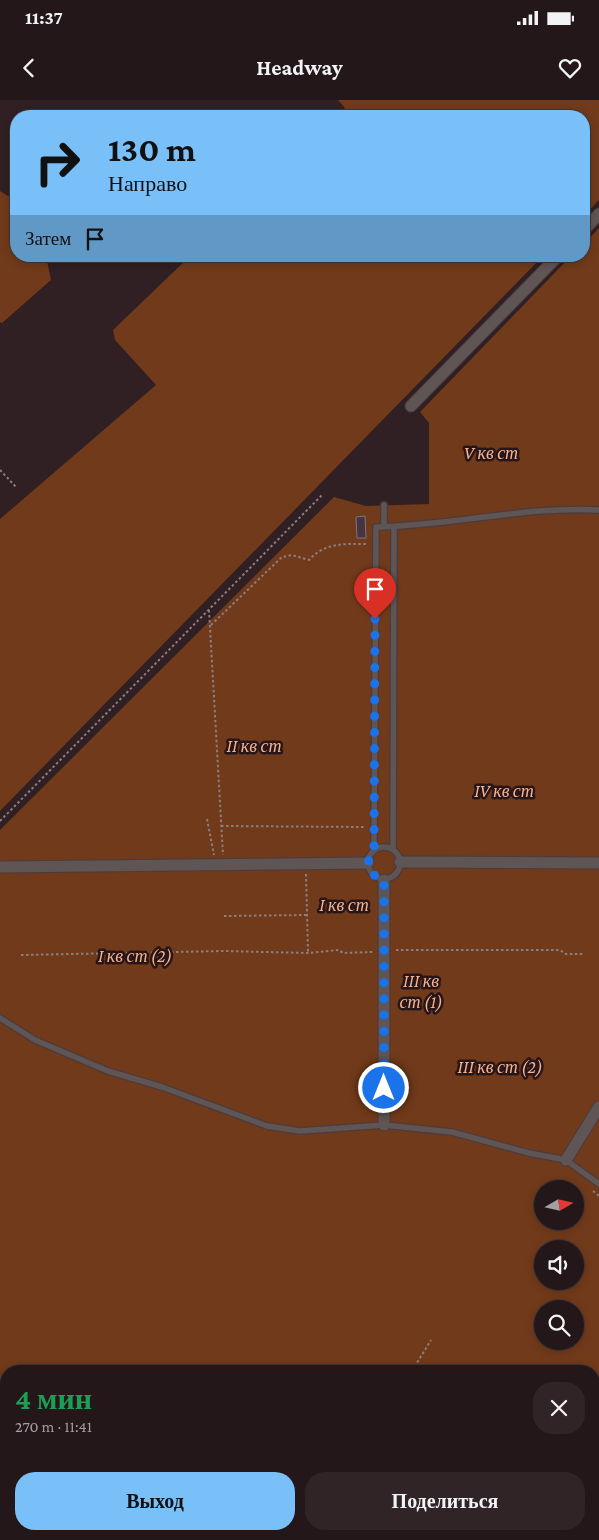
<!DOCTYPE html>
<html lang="ru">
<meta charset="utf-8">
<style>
:root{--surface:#24171a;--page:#302427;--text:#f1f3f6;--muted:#a39fa2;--line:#413639;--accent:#79bff8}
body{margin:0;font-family:"Crimson Pro",serif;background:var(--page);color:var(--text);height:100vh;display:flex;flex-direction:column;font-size:19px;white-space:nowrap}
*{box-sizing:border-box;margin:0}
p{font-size:16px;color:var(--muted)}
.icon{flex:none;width:28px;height:28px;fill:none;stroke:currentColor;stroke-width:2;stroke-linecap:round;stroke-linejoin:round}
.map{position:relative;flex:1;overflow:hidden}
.sheet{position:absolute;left:0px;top:1265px;width:600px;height:175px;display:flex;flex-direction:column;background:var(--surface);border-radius:20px 20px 0 0;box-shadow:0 2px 8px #0003,0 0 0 1px var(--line)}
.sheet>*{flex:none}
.hud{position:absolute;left:10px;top:10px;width:580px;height:152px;border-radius:20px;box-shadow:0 2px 8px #0003,0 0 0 1px var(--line);background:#79bff8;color:#111;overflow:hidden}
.needle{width:32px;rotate:81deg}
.fabs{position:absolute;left:534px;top:1080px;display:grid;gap:10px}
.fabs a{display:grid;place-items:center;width:50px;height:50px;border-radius:50%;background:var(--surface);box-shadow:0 2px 8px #0003,0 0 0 1px var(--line);font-size:25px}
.pin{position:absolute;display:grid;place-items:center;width:42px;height:42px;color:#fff;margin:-51px -21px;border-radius:50% 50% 50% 0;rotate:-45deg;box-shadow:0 0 5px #0007}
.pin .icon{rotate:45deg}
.me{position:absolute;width:55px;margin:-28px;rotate:0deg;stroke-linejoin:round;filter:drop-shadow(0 0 4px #0008)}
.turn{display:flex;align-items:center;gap:18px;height:105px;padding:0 15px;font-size:22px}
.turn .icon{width:65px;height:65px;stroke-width:2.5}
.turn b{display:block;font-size:35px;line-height:42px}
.then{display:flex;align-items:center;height:48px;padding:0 15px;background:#0003;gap:10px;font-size:19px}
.round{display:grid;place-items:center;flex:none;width:52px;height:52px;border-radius:20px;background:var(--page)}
.overview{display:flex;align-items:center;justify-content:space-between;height:85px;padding:0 15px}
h1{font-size:30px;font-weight:700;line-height:38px;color:#1e9e55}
.cta{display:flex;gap:10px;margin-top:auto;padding:10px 15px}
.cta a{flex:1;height:58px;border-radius:20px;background:var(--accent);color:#111;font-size:20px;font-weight:700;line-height:58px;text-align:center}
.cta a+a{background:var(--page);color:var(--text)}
.status{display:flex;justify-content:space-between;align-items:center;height:35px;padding:0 25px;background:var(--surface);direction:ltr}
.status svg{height:14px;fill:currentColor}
header{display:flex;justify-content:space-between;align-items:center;height:65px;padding:0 15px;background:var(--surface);font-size:22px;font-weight:700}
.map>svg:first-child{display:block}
</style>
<div class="status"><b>11:37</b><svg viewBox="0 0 49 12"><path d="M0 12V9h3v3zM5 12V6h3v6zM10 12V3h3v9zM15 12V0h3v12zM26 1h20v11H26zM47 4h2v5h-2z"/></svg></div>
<header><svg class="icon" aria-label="back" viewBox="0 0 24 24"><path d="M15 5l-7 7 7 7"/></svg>Headway<svg class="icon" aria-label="heart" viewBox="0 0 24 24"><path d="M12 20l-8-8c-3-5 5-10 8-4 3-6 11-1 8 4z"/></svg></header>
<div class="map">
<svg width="599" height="1440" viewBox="0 0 599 1440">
<rect width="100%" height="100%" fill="#301f23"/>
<!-- green -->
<path fill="#713a1a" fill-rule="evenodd" d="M338,0H599V100L584,116V16H337L345,8Z
M0,91L8,96L16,95V156H51L47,161L51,180L2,223L0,222Z
M599,128V1440H0V730L334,397L366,406L429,404V323L420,312L571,156H584V144ZM542,1089H575V1121H542ZM542,1149H575V1181H542ZM542,1209H575V1241H542ZM6,1271H594V1434H6Z
M190,156H543L0,711V419L156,285L115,240L113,230Z"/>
<!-- building -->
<path fill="#453540" stroke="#84737e" d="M365,416L366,438H357L356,417Z"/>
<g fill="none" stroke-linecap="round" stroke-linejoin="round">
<defs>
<path id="service" d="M384,405V427
M368 763a16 16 0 1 1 32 0a16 16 0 1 1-32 0Z
M374,748L376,427C450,426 524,406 599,410
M393,748L394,427
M0,918L35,940L108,971L162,987L267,1026L300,1031L384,1025L452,1032L529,1053L566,1060L599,1084"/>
<path id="minor" d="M584,130L599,114
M411,306L558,156
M400,762L599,763
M0,767L368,763
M384,780V1025
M566,1060L599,1007"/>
</defs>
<!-- service casing -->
<use href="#service" stroke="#4b3b3f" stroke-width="8"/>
<!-- minor casing -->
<use href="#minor" stroke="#4b3b3f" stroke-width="13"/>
<!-- path -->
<path stroke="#8c7e81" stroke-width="2" stroke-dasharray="2.5 2.5" stroke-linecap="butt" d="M0,370L17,388
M209,510L223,755
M211,525L282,457L292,455L309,460C325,442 346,444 368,444
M207,719L214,755
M0,721L323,394
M221,726L366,727
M306,774L308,853
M224,816L307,815
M396,850H560L566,854H584
M21,855L224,851L308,853L339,850L343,853L373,852
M593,1091L599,1096
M412,1271L431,1240
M0,1351L6,1354
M594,1404L599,1401
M0,1421L6,1418
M160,1434L171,1440
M307,1440L311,1434
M541,1440L549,1434"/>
<!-- service -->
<use href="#service" stroke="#5e5554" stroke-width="5.5"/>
<!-- minor -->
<use href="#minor" stroke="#5e5554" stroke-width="11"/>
</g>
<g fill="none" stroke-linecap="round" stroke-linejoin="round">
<!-- route -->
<path stroke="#1a73e8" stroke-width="9" stroke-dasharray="0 16.2" d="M375,519L374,748C364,761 368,776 384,780V988"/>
</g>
<g text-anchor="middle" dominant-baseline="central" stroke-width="5" stroke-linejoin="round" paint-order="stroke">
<!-- park labels -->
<g font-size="18" font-style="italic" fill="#f8b18b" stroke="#26161a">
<text x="491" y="353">V кв ст</text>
<text x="254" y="646">II кв ст</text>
<text x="504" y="691">IV кв ст</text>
<text x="344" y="805">I кв ст</text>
<text x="135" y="856">I кв ст (2)</text>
<text x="421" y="881">III кв<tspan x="421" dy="21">ст (1)</tspan></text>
<text x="500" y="967">III кв ст (2)</text>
</g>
</g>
</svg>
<div class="fabs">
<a><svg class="needle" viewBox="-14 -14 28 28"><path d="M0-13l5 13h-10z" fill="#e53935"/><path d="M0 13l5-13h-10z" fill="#a39fa2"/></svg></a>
<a><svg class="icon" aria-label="sound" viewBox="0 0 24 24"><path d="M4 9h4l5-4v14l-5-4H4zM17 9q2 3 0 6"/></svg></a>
<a><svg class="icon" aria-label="search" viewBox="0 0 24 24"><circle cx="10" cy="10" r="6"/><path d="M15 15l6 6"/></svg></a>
</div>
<div class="pin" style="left:375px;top:519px;background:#d93025"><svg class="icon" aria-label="arrive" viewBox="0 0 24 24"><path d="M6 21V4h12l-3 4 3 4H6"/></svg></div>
<svg class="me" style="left:384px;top:988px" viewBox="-20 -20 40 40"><circle r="17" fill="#1a73e8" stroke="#fff" stroke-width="3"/><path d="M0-11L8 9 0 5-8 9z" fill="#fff"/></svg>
<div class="hud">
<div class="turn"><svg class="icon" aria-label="right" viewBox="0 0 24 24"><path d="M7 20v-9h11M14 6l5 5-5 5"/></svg><div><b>130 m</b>Направо</div></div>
<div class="then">Затем<svg class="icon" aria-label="arrive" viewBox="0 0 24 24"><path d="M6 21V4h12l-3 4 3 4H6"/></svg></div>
</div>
<section class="sheet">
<div class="overview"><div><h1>4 мин</h1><p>270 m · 11:41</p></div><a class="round"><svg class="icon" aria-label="close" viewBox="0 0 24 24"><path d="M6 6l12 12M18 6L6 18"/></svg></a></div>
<div class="cta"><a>Выход</a><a>Поделиться</a></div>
</section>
</div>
